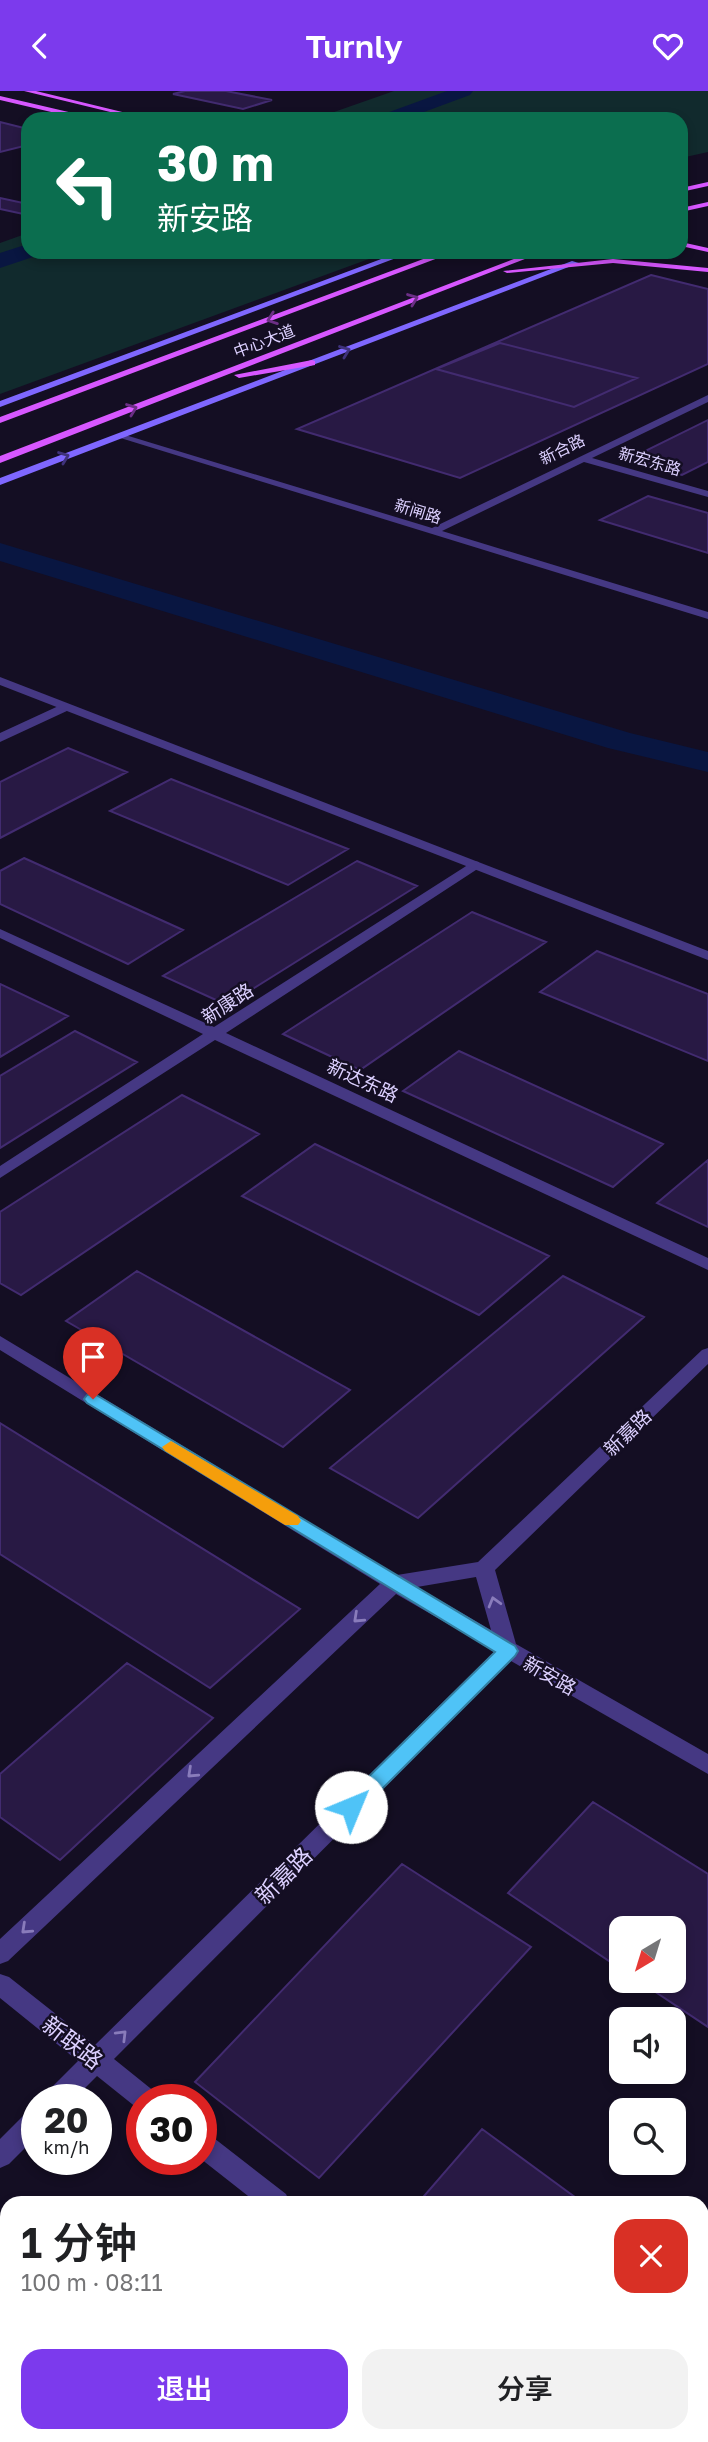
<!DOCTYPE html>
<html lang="zh">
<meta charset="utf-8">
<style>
:root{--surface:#fff;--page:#f2f2f2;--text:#202124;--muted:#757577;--accent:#7c3aed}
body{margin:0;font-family:"Golos Text","Noto Sans SC",sans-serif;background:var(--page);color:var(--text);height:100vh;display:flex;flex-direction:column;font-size:26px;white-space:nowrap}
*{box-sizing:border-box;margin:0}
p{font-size:23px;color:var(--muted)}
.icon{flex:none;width:38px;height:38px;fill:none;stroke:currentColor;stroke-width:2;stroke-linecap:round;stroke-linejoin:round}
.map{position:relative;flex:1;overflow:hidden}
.details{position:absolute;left:0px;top:2105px;width:709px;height:247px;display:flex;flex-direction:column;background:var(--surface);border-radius:21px 21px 0 0;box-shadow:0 4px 10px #0003}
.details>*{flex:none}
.banner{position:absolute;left:21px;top:21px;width:667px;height:147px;border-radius:21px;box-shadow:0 4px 10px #0003;background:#0b6e4f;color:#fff;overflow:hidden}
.needle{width:46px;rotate:218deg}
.fabs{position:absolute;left:609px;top:1825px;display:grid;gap:14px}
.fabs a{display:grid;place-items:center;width:77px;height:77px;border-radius:14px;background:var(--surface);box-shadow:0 4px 10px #0003;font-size:35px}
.speed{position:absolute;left:21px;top:1993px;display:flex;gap:14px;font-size:35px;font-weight:700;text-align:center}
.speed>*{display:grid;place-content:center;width:91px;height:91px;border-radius:50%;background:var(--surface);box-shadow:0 4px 10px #0003;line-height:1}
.speed small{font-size:18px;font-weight:400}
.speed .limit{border:10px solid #d22;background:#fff;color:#111}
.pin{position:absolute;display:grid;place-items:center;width:60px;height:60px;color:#fff;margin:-72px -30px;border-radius:50% 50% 50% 0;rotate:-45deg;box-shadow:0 0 7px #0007}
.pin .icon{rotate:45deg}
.me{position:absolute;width:77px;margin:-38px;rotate:45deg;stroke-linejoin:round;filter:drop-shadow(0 0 5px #0008)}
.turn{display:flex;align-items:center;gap:24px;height:147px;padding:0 21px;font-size:32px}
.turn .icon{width:91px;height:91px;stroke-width:2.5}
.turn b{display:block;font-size:49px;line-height:60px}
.round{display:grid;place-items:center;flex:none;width:74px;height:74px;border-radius:21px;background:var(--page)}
.overview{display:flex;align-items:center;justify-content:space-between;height:119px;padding:0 21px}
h1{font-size:42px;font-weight:600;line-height:52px}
.cta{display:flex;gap:14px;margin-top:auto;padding:14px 21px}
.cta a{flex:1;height:80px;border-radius:21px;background:var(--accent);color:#fff;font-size:28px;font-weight:600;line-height:80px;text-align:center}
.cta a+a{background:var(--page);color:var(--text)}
header{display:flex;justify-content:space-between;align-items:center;height:91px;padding:0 21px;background:var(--accent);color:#fff;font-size:32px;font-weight:600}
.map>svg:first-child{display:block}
</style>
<header><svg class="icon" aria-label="back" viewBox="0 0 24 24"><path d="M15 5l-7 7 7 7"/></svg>Turnly<svg class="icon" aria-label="heart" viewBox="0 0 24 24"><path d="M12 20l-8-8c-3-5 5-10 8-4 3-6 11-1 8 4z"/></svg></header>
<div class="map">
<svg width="708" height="2351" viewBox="0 0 708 2351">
<rect width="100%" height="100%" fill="#140e23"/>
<!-- green -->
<path fill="#112a2d" d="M394,0H708V61L681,67V28H314Z
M28,142V161H388L0,303V152Z"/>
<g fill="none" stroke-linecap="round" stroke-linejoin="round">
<!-- canal -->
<path fill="#091641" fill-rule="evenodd" d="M447,0H473L470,4L405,28H379L381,24Z
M28,153V161H38L36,165L0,177V162Z
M0,452L630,642L708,661V681L608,657L0,470Z"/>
</g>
<!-- building -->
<path fill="#281944" stroke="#422b70" stroke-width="2" d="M185,0H226L272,9L243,18L173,3Z
M0,31L28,38V54L0,61Z
M0,107L28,113V124L0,118Z
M651,184L708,198V273L460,387L297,338Z
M500,252L637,287L574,316L436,278Z
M708,329V371L682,384L627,369Z
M648,405L708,422V462L600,429Z
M68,657L127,681L0,747V691Z
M171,688L348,758L288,794L110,720Z
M24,767L183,839L128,873L0,813V780Z
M357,770L417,795L227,914L163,885Z
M472,821L546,851L360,979L283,943Z
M597,860L708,903V970L540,901Z
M0,893L68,925L0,966Z
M75,940L137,971L0,1057V985Z
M459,960L663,1053L613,1096L403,1000Z
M182,1004L259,1043L21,1204L0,1192V1121Z
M315,1053L549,1165L479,1224L242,1105Z
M708,1069V1136L657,1112Z
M137,1180L350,1299L283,1356L66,1230Z
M563,1185L644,1226L418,1427L330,1377Z
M0,1332L300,1518L210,1597L0,1463Z
M127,1572L213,1627L60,1769L0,1726V1683Z
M593,1711L708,1783V1936L639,1890H674V1838H621V1878L508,1802Z
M402,1773L531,1856L319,2087L195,1991Z
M482,2038L583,2112H418Z
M702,2200L708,2204V2351H659L651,2345H702Z
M0,2336L7,2345L17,2351H0Z
M86,2345H363L370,2351H92Z"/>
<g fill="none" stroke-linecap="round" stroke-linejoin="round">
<!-- minor -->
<path fill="#453883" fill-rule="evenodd" d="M708,304V311L592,367L708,400V406L584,371L442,440L708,521V528L114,345L122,343L432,437Z
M65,612L71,616L69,619L0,651V642Z
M474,770L479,771V777L226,942L708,1167V1179L215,949L0,1087V1075L203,943L0,847V838L214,936Z
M0,1245L397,1484L478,1471L702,1259L708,1257V1273L495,1479L516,1553L708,1663V1683L511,1570L114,1968L155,2001L159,2009H142V2019L137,2017L97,1985L73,2009H43L47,2001L78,1970L0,1907V1883L9,1886L95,1954L495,1560L396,1503L8,1870L0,1873V1848L380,1493L0,1259ZM476,1486L491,1539L417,1496Z
M37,2017V2045L9,2073L0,2077V2048L28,2020Z
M201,2040L210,2044L286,2103L290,2112H257L201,2068Z
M559,2345H593L595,2351H561Z"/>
<!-- tertiary -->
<path fill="#453883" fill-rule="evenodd" d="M0,586L708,860V869L0,594Z"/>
<!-- secondary -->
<path fill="#7f67ff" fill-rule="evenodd" d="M400,161H412L0,316V310Z
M572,170L579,172L0,394V387Z"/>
<!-- primary -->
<path fill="#d757ff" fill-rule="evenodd" d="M24,0H36L151,28H139Z
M0,5L90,26L93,28H81L0,9Z
M708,91V95L681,101V97Z
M708,111V115L681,121V117Z
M681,151L708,157V161L681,155Z
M442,161H454L0,332V326Z
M532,161H543L0,372V365Z
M613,168L708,177V181L613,172L507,182L503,180Z
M312,269L315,270V274L239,287L234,284Z"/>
</g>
<!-- one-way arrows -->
<defs><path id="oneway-chevron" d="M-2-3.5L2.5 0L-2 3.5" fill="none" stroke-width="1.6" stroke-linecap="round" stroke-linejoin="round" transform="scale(1.75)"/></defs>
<g stroke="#6c2f86">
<use href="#oneway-chevron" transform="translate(413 208) rotate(-21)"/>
<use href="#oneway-chevron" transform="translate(272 228) rotate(160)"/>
<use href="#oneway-chevron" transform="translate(132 318) rotate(-21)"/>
</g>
<g stroke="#3f327b">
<use href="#oneway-chevron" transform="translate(345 260) rotate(-21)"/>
<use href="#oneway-chevron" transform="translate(64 366) rotate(-21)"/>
</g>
<g stroke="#897cbb">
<use href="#oneway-chevron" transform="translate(494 1511) rotate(-106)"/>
<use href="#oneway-chevron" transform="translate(358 1527) rotate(137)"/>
<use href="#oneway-chevron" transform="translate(192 1682) rotate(137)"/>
<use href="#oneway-chevron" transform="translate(26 1838) rotate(137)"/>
<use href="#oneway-chevron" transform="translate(122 1944) rotate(-45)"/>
</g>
<!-- route -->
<path fill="#4fc3f7" stroke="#337fa1" stroke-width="2" d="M93,1302L515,1555L518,1560L515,1565L358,1722H344L341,1716L344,1710L495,1561L87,1312L84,1308L87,1304Z"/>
<!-- slow -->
<path fill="#f59e0b" d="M171,1350L298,1425L301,1430L298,1434H285L165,1360L162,1356Z"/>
<g text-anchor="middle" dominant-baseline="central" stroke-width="5" stroke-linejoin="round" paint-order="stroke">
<!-- far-street labels -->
<g font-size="16" fill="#dcd0ff" stroke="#140e23">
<text transform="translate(264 250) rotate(-21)">中心大道</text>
<text transform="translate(562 358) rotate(-26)">新合路</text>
<text transform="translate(650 370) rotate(16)">新宏东路</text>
<text transform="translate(418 420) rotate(17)">新闸路</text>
</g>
<!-- street labels -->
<g font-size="19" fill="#dcd0ff" stroke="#140e23">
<text transform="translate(227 912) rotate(-33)">新康路</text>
<text transform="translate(363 989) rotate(25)">新达东路</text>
<text transform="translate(627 1341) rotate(-44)">新嘉路</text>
<text transform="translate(550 1584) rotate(30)">新安路</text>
</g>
<!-- near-street labels -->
<g font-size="23" fill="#dcd0ff" stroke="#140e23">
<text transform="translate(283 1784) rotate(-45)">新嘉路</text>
<text transform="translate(73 1951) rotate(38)">新联路</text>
</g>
</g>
</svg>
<div class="fabs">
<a><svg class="needle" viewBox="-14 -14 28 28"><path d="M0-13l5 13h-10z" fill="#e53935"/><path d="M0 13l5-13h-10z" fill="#757577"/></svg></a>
<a><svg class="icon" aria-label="sound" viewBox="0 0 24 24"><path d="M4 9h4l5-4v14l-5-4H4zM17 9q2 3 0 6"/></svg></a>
<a><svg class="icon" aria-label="search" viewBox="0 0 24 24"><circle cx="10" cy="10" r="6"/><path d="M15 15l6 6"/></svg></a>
</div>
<div class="speed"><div>20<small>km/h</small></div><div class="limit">30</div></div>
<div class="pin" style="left:93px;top:1308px;background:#d93025"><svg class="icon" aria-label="arrive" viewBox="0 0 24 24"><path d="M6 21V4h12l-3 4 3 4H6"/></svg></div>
<svg class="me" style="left:351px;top:1716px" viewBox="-20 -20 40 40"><circle r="19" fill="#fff"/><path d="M0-13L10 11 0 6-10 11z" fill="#4fc3f7"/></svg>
<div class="banner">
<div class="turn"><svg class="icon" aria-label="left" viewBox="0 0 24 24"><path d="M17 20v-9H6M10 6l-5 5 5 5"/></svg><div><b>30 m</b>新安路</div></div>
</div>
<section class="details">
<div class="overview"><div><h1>1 分钟</h1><p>100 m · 08:11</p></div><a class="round" style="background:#d93025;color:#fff"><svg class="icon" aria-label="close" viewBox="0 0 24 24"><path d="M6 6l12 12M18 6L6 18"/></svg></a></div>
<div class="cta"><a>退出</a><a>分享</a></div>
</section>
</div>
